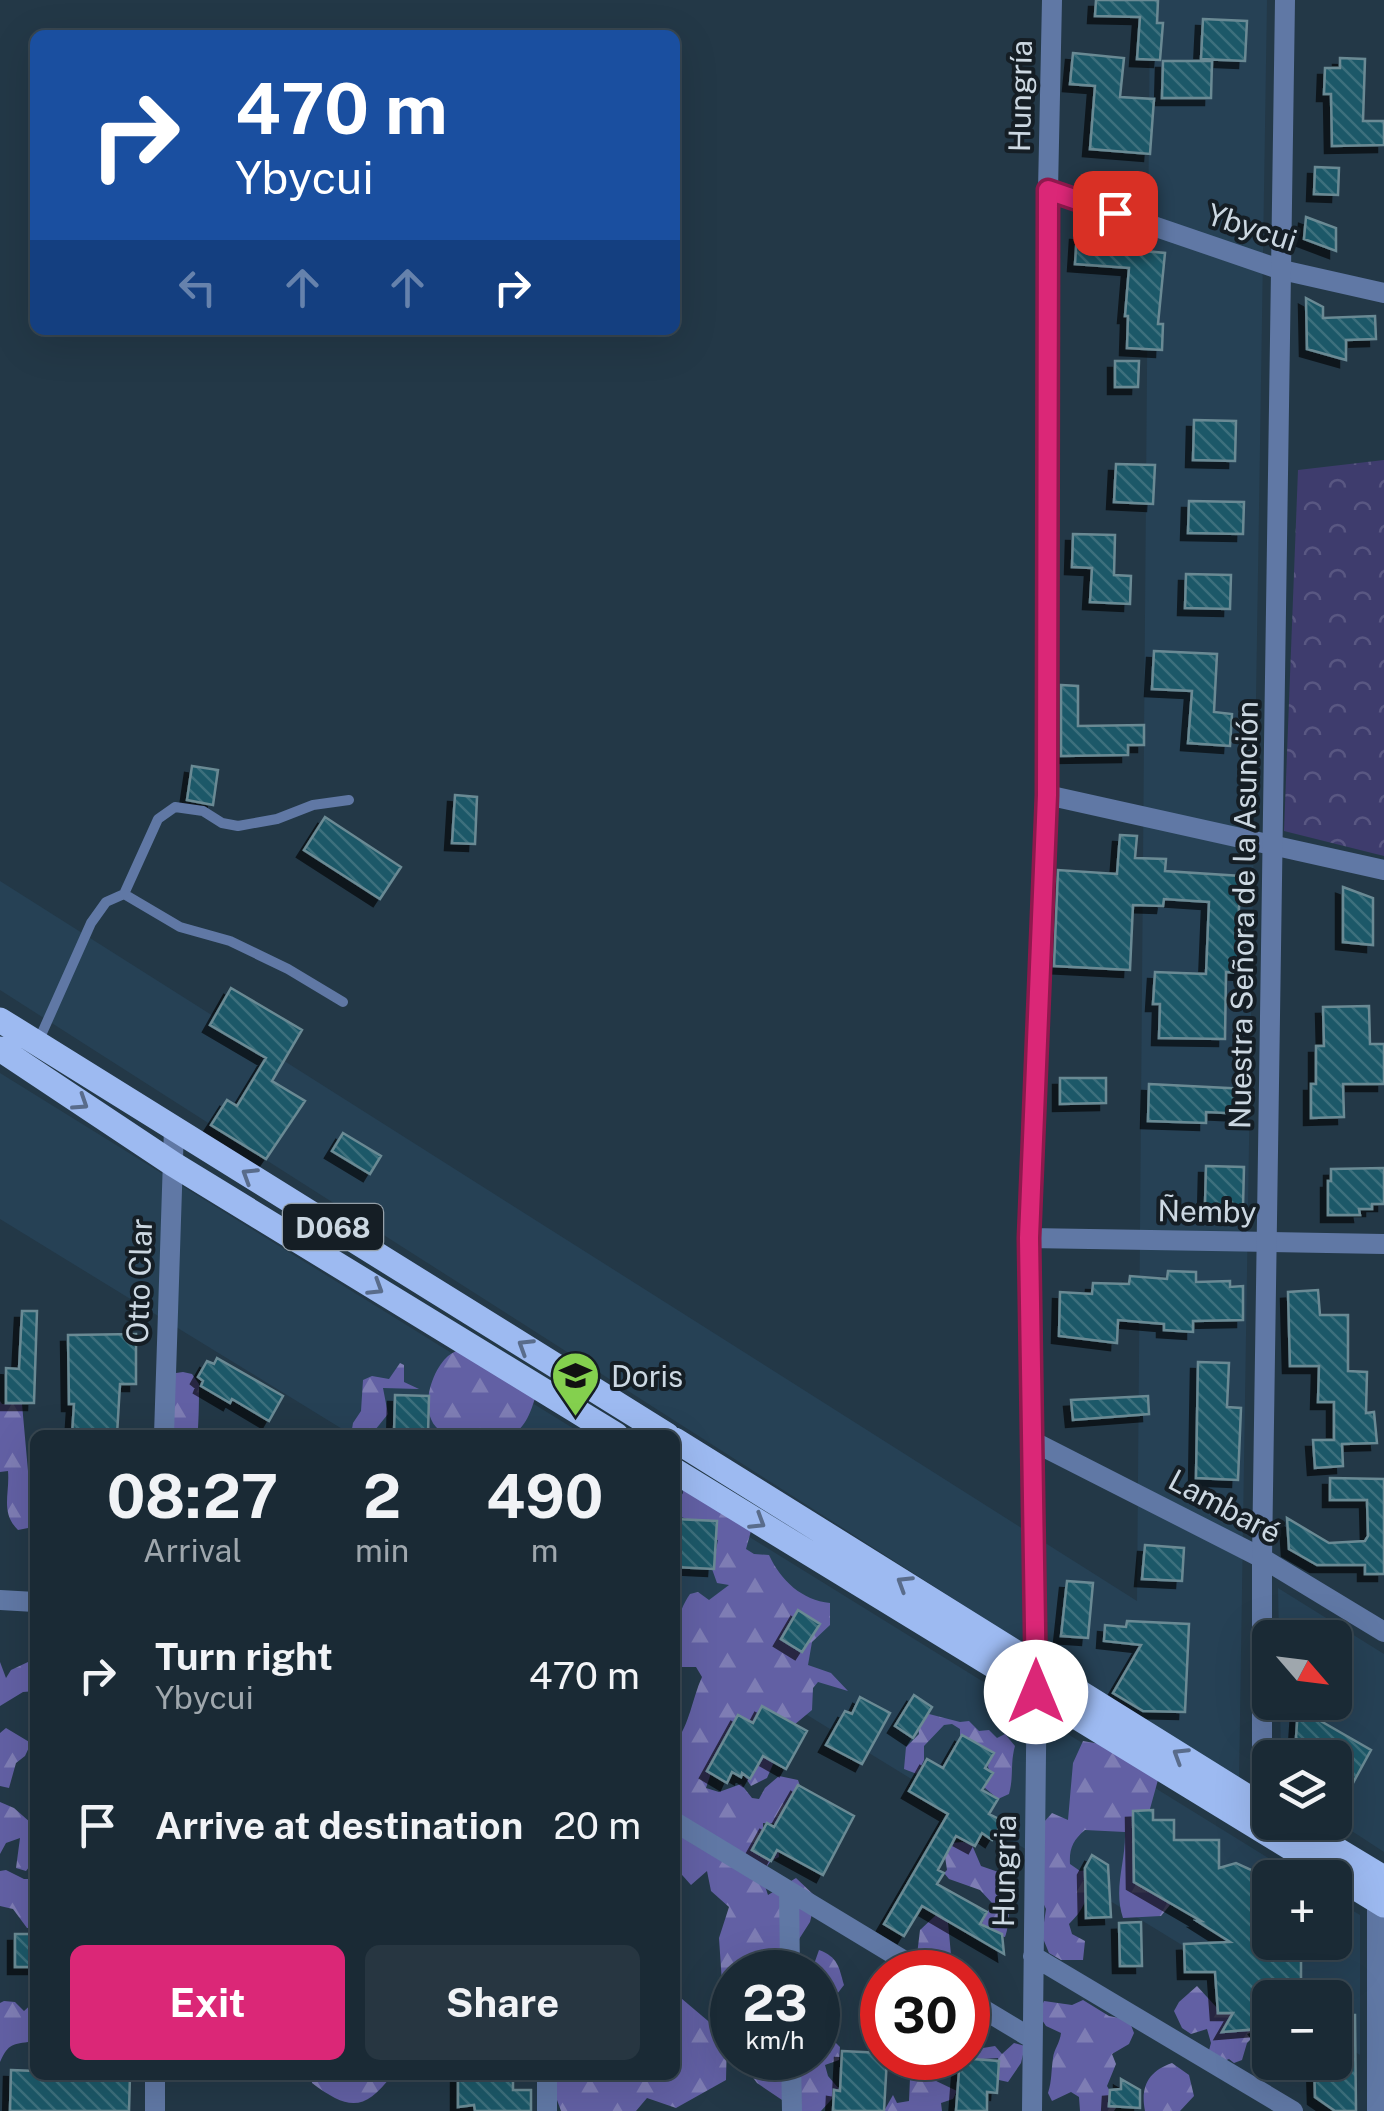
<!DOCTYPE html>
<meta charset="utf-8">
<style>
:root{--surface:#1a2a35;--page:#273641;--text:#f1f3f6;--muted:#9fa7ad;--line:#384650;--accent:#db2777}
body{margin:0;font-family:"Public Sans",sans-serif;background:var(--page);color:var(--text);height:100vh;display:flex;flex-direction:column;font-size:38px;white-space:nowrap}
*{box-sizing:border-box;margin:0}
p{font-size:32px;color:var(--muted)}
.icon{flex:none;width:55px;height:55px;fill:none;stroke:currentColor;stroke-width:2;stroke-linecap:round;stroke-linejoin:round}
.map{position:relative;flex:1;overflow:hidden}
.drawer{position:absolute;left:30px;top:1430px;width:650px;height:650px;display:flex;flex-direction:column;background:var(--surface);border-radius:15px;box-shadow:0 10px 40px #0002,0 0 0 2px var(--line)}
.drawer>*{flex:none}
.hud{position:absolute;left:30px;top:30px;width:650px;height:305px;border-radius:15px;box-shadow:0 10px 40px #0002,0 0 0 2px var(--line);background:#1a4fa0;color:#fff;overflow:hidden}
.needle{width:65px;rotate:118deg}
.controls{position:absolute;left:1252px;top:1620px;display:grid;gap:20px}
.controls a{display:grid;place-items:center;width:100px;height:100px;border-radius:15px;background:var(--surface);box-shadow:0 10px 40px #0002,0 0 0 2px var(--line);font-size:50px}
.speed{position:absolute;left:710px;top:1950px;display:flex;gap:20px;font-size:50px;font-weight:700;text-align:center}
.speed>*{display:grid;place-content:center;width:130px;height:130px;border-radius:50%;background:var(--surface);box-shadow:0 10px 40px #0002,0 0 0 2px var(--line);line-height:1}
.speed small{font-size:25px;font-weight:400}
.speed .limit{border:15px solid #d22;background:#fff;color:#111}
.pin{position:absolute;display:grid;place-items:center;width:85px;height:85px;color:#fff;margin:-42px;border-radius:20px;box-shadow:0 5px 15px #0006}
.me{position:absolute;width:110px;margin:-55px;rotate:0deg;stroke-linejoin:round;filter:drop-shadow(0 0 8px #0008)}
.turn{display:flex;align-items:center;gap:35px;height:210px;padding:0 40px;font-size:45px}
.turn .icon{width:130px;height:130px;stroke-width:2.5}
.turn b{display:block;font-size:70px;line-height:85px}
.lanes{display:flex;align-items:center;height:95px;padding:0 40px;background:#0003;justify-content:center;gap:50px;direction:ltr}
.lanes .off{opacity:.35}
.eta{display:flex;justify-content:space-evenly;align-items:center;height:170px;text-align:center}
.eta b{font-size:60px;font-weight:700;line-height:70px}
.primary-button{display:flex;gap:20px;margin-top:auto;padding:20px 40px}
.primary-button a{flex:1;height:115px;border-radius:15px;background:var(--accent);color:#fff;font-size:40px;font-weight:700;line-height:115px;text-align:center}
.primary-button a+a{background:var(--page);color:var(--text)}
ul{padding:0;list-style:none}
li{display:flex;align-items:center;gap:30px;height:150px;padding:0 40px}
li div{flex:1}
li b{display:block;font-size:38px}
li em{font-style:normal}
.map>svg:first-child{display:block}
</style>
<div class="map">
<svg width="1384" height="2111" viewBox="0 0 1384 2111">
<defs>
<pattern id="forest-firs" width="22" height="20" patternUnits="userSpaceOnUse" patternTransform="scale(2.5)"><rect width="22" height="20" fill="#6260a4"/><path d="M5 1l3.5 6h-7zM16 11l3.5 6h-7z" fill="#7e7db4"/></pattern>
<pattern id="park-crowns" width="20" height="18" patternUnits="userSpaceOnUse" patternTransform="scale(2.5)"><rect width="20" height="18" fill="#3e3c6d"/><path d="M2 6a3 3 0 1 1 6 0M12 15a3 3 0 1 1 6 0" fill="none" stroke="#595782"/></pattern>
<pattern id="building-back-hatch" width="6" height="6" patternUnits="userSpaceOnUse" patternTransform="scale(2.5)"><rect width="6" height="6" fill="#1f5868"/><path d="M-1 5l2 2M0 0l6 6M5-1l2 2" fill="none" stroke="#3e6f7d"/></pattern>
<filter id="shadow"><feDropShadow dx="-7" dy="7" stdDeviation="0" flood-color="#0009"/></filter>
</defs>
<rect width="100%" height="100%" fill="#233847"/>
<!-- built -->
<path fill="#264155" d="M1150,0H1267L1239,1781L0,990V881L1137,1601Z
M0,1073L584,1435H352L0,1219Z
M675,1491L1299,1877L1270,1878V1942H1335V1900L1360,1915V2055L1335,2039V1998L1270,1999L675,1634Z
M1278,1588L1384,1654V1852L1335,1820V1758L1281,1757L1280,1703L1335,1702V1638L1279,1637Z"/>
<!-- forest -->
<path fill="url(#forest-firs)" d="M477,1344L538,1388C533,1405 528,1426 512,1435C495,1435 455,1440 442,1432C417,1417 430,1372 448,1356C455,1350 468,1347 477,1344Z
M400,1363L404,1365V1382L419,1389L383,1388L388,1414L371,1435H351L353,1423L361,1411L363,1380L372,1376L389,1379Z
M183,1372L192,1374L199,1384C199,1399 199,1412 198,1428L187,1435H165L168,1387L176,1373Z
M0,1401L2,1404H22L33,1527L18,1530C0,1512 10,1494 8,1471L0,1472Z
M682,1482L714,1490L729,1489L730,1508L751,1531L746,1549L754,1554L769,1555C781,1581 802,1600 830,1603V1625L812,1642L808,1665L831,1673L848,1691L818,1682L813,1688L812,1710L788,1730L767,1778L751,1786L743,1774L712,1770L706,1788L719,1792L741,1784L752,1798L759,1799L765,1788L779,1776L798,1780L806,1803L781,1824L763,1823V1834L778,1842L779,1857L771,1861L761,1874L768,1895L796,1878L816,1897L810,1922L778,1972H732V1993L722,1983L719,1938L729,1907L711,1891L707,1871L691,1885L675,1867V1743C690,1724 692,1699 702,1677L696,1667H675C675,1640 674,1617 690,1594L698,1592L709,1600L729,1585L717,1583L712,1569L718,1540L699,1539L690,1520L675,1515V1505L683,1493Z
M0,1662L6,1678L11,1670L28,1662L35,1673V1691L23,1692L0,1706Z
M929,1714L960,1722L969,1721L979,1731L989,1730L997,1738L1005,1734L1015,1746C1010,1763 1014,1776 1009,1794L998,1799L984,1787L992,1775L988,1767L989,1760L960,1735V1729L952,1724L944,1725L924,1746V1760L917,1774L904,1769L906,1747L919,1734L918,1726Z
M6,1728L31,1743L25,1756L16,1763L9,1788L0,1786V1733Z
M1083,1741L1100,1744L1161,1769L1145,1827L1170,1880V1905L1161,1916L1123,1918C1113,1888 1126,1862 1125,1832L1085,1830C1073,1840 1069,1849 1070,1864L1080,1871L1088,1870C1090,1894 1086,1908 1069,1924L1072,1934L1085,1941L1083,1960H1061L1049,1953L1042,1936L1046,1909L1039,1894L1036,1831L1052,1813L1068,1820L1073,1763Z
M0,1802L14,1808L31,1823L35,1822V1859L26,1871L16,1868L20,1838L6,1843L0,1854Z
M963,1842L972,1845L981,1866L1007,1875C1011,1888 1010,1926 1005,1937L986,1933L982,1923L992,1903L980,1890L949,1879L944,1873L947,1870L944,1850L951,1843Z
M6,1870L24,1879H35V1928H27L13,1909L0,1906V1871Z
M936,1915L948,1922L951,1955L948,1965L934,1962L930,1966L917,1955L920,1930Z
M819,1950C838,1957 839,1967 844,1985L834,1998L824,2000L825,2032L840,2047L839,2060L825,2065L828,2076L840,2090L821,2111H784L785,2102L757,2083L745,2067L747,2058H818L819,1984L813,1967Z
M1197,1986L1218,2009L1270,1998L1268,2027L1247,2034L1251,2039L1247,2043L1242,2060L1234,2063L1229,2059L1219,2063L1208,2054L1211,2043L1207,2029L1191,2034L1182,2028L1174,2011L1179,2002Z
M675,1993L727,2037L726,2080L676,2108L647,2098L636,2111H561L548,2075H675Z
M1083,2000L1109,2016L1129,2020L1134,2033L1129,2044L1112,2054L1116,2064L1107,2086L1118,2105L1114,2111H1080L1079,2097L1071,2092L1052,2101L1048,2093C1052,2080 1051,2071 1053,2058C1054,2049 1060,2043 1061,2033L1046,2026L1038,2014L1044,2001L1072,2005Z
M4,2001L15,2002L24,2011L35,2001V2032L28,2042C11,2044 7,2046 0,2062V2003Z
M968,2006L972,2025L978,2027L977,2049L995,2046L1002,2054L1014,2043L1025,2046L1021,2063L1008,2082L999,2080L998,2058L968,2060L965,2058Z
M913,2058H940L933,2066L934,2080L957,2091L953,2099L941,2103L942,2111H884L893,2095L897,2103L909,2101L910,2078H902L900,2073L912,2068L915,2061Z
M1172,2063L1189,2075L1194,2096L1180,2111H1145C1140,2086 1149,2071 1172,2063Z
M311,2075H392C365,2111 349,2111 312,2083Z"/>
<!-- park -->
<path fill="url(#park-crowns)" d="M1384,460V856L1284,831L1298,470Z"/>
<!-- building -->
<path fill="url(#building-back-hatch)" stroke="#6b8a94" stroke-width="2.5" filter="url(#shadow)" d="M1096,0H1158L1157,23H1163L1160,60L1137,59L1140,17L1095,16Z
M1203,19L1247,21L1245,61L1201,59Z
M1073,53L1124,58L1120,97L1154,99L1150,154L1090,149L1095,86L1070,84Z
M1340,58L1365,59L1363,121H1384V145L1332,146L1331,94H1324L1325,68H1340Z
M1163,61H1212L1211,98H1162Z
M1315,167L1339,168L1338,195L1314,194Z
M1306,217L1336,228V251L1304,239Z
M1077,233L1103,235L1102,247L1165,253L1158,324H1163L1162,350L1127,348L1128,316H1125L1129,268L1075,264Z
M1306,298L1323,307V318L1375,316L1376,339L1346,340V360L1307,349Z
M1115,361H1139L1138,387H1115Z
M1194,420L1236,421L1235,461L1193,460Z
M1116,464L1155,465L1153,504L1114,502Z
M1189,501L1244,502L1243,534L1188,533Z
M1073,534L1115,535L1114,575L1131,576L1130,604L1090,602L1092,568L1072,567Z
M1186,574L1231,575L1230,609L1185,608Z
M1154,651L1217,654L1214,712L1232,714L1230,746L1188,743L1192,691L1152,689Z
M1061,685L1078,686V726L1144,725V745H1128V755L1061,756Z
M192,766L218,770L213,805L187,800Z
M455,795L477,797L475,844L452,843Z
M325,817L401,867L380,899L304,850Z
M1120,835L1137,836L1135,858L1166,859L1165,871L1241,876L1238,924L1245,925L1243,973L1226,972L1225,1039L1159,1038L1160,1004H1153L1155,972L1206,974L1209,902L1164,899L1163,906L1133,905L1130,970L1054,966L1058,870L1117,874Z
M1343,887L1373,898V945L1343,942Z
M231,988L302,1030L272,1081L305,1101L266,1159L211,1125L227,1100L237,1106L266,1058L210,1025Z
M1369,1006L1370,1044H1384V1084H1343L1344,1117L1311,1118V1084H1316V1046H1324L1323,1007Z
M1060,1078H1106V1103L1060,1104Z
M1149,1084L1247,1089L1246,1114L1206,1112V1123L1148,1121Z
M343,1133L381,1156L370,1174L332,1151Z
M1206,1166L1244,1167L1243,1207L1205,1205Z
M1384,1168V1204H1372V1209H1359L1360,1215H1328V1181H1331V1169Z
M1168,1271L1196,1272V1282L1230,1281V1287L1243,1286V1320L1193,1321V1332L1164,1330V1324L1118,1320L1117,1343L1059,1336L1060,1292L1092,1294L1093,1283L1129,1284L1130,1276L1167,1279Z
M1318,1290L1320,1315H1348V1371L1367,1372L1366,1413L1374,1412L1377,1443L1342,1444L1343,1466L1315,1468L1313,1440H1334V1402H1318L1319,1366H1290L1288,1292Z
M22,1311H37L34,1403H6V1368L19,1369Z
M136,1334V1384H120L117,1435H72L74,1404H69L68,1335Z
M217,1358L283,1396L269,1421L232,1399L230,1403L201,1386L203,1381L198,1377L207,1361L214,1364Z
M1198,1362L1229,1363L1227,1407L1241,1408L1238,1480L1196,1478Z
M395,1395L429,1396L428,1435H394Z
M1148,1396L1149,1414L1073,1420L1071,1400Z
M1330,1478L1384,1479V1574H1365V1565H1317L1289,1549L1287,1518L1329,1543L1365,1541L1368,1536L1367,1500H1330Z
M675,1519L717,1521L714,1569L675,1567Z
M1145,1545L1184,1548L1182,1581L1142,1579Z
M1067,1581L1093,1583L1088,1638L1061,1636Z
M798,1610L820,1624L802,1652L781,1639Z
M1127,1621L1189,1624L1185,1712L1143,1711L1113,1693L1141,1645L1104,1641L1105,1625L1126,1627Z
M914,1695L932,1707L913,1738L895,1726Z
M860,1697L890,1713L862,1764L826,1745L845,1711L852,1714Z
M762,1706L807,1731L786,1769L763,1756L750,1779L742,1773L741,1777L732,1772L727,1783L707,1771L738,1715L753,1723Z
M1298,1708L1371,1750L1347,1794L1335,1788V1758H1302L1309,1745L1296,1738Z
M962,1735L994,1753L985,1768L993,1773L982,1790L998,1799L989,1814L1003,1821L992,1840L982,1833L975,1846L956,1836L938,1870L944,1873L937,1884L987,1912L980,1924L1002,1934L1004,1954L922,1906L904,1936L884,1924L948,1814L909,1791L927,1759L943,1768Z
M798,1785L854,1816L823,1875L777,1850L771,1861L752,1850L767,1823L774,1827Z
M1153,1810V1820H1174V1840H1219V1868L1236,1863L1258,1873V1879H1270V1942H1301V1989L1284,1980V1998H1270V2028L1222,2032L1233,2013H1218L1215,1972H1185L1184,1944L1230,1942L1197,1921H1201L1134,1882L1133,1811Z
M1092,1855L1108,1865L1111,1917L1086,1918L1085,1868Z
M1141,1922L1142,1966H1120L1119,1923Z
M15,1934H35V1967H15Z
M1335,2015H1355L1356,2111H1335L1315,2097L1314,2062H1335Z
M842,2051L882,2053V2058H887L884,2111H833L834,2090L840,2091Z
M960,2058L999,2061L997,2093L987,2092V2111H956Z
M11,2070L35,2071V2075H130L129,2111H10Z
M458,2075H513V2090H531V2111H475L474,2105L458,2107Z
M1121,2079L1140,2090V2108L1109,2106L1110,2090L1121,2089Z"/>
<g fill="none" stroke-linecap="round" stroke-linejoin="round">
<!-- service -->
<path stroke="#6078a5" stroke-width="10" d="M124,894L158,819L175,807L203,811L222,823L238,826L277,819L313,805L349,800
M38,1042L91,923L106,902L124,894L180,927L230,941L288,969L343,1002
M1329,1844L1347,1810L1345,1803L1336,1797"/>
<!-- minor -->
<path stroke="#6078a5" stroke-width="20" d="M1048,190L1282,270L1384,293
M1047,795L1384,870
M1029,1238L1384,1244
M164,1435L174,1128
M1034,1442L1262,1558L1384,1632
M0,1600L35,1602
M675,1822L923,1972
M789,1891L790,1972
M1033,1956L1293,2111
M968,2000L1031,2038
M791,2058L792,2111
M155,2111V2075
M547,2111V2075
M1032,2111L1037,1665L1029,1238L1047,795L1048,190L1052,0"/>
<!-- tertiary -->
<path stroke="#6078a5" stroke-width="20" d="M1262,1818V1558L1285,0
M1377,1891V2111"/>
<!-- primary -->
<path stroke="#9dbaf1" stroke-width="25" d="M0,1020L667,1435
M0,1049L173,1164L616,1435
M675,1440L1270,1811
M675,1471L1384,1905
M1291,1822L1384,1878"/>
</g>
<!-- one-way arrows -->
<defs><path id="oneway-chevron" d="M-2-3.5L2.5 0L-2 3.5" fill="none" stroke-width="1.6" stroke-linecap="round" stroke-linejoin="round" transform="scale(2.5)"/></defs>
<g stroke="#596c8b">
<use href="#oneway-chevron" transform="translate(81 1103) rotate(33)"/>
<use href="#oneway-chevron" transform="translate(249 1175) rotate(-148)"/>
<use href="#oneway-chevron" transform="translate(376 1288) rotate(32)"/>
<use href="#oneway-chevron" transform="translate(525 1346) rotate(-148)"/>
<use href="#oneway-chevron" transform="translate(758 1522) rotate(32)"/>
<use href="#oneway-chevron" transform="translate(904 1583) rotate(-148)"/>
<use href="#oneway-chevron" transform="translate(1180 1755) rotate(-148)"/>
</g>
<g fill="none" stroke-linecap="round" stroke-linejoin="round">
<defs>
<path id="route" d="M1036,1692L1029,1238L1047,795L1048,190L1115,213"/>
</defs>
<!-- route casing -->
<use href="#route" stroke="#8e194d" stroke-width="25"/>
<!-- route -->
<use href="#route" stroke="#db2777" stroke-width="18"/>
</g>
<!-- icons -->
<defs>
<symbol id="school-pin" viewBox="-11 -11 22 30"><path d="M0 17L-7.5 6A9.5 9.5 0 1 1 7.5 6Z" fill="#84d04e" stroke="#151e25"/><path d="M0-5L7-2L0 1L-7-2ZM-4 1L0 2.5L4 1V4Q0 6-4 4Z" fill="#111"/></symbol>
</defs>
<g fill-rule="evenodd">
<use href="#school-pin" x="548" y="1348" width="55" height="75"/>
</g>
<g text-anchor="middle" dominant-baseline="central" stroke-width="8" stroke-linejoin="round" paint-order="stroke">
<!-- shield labels -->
<rect fill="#151e25" stroke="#95a0a9" stroke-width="2.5" x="283" y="1204" width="100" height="46" rx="8"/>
<g font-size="28" font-weight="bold" fill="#ccd8e2">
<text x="333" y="1227">D068</text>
</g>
<!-- street labels -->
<g font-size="30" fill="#ccd8e2" stroke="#151e25">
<text transform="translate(1020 96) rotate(-89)">Hungría</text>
<text transform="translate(1252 227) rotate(18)">Ybycui</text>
<text transform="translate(1243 915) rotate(-89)">Nuestra Señora de la Asunción</text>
<text transform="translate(1207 1211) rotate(1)">Ñemby</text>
<text transform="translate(139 1281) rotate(-88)">Otto Clar</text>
<text transform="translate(1225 1506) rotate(28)">Lambaré</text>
<text transform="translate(1004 1871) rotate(-89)">Hungria</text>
</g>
<!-- poi labels -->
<g font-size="30" fill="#ccd8e2" stroke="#151e25" text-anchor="start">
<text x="611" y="1376">Doris</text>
</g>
</g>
</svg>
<div class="controls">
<a><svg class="needle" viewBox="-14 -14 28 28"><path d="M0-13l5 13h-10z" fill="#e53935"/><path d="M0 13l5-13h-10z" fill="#9fa7ad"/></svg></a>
<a><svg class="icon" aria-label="layers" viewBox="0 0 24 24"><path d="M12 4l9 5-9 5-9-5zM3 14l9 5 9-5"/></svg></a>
<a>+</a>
<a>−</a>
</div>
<div class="speed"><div>23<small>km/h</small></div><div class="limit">30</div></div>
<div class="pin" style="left:1115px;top:213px;background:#d93025"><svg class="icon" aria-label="arrive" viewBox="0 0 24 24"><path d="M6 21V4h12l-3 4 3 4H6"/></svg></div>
<svg class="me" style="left:1036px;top:1692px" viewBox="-20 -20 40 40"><circle r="19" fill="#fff"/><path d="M0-13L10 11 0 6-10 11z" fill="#db2777"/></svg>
<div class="hud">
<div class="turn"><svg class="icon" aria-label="right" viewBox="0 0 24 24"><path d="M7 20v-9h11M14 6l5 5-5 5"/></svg><div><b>470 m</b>Ybycui</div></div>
<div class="lanes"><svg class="icon off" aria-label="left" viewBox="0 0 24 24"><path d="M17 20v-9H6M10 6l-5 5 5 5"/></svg><svg class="icon off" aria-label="ahead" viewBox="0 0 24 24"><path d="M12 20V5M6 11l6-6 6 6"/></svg><svg class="icon off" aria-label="ahead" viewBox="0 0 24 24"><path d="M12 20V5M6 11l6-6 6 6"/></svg><svg class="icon" aria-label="right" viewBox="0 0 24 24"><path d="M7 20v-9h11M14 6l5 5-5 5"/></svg></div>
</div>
<section class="drawer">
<div class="eta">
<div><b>08:27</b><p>Arrival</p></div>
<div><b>2</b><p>min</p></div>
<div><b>490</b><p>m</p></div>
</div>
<ul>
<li><svg class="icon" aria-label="right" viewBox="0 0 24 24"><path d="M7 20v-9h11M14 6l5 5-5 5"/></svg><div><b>Turn right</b><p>Ybycui</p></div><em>470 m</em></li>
<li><svg class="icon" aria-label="arrive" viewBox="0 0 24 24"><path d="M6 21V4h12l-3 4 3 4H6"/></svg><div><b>Arrive at destination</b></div><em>20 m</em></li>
</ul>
<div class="primary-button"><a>Exit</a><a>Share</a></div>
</section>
</div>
